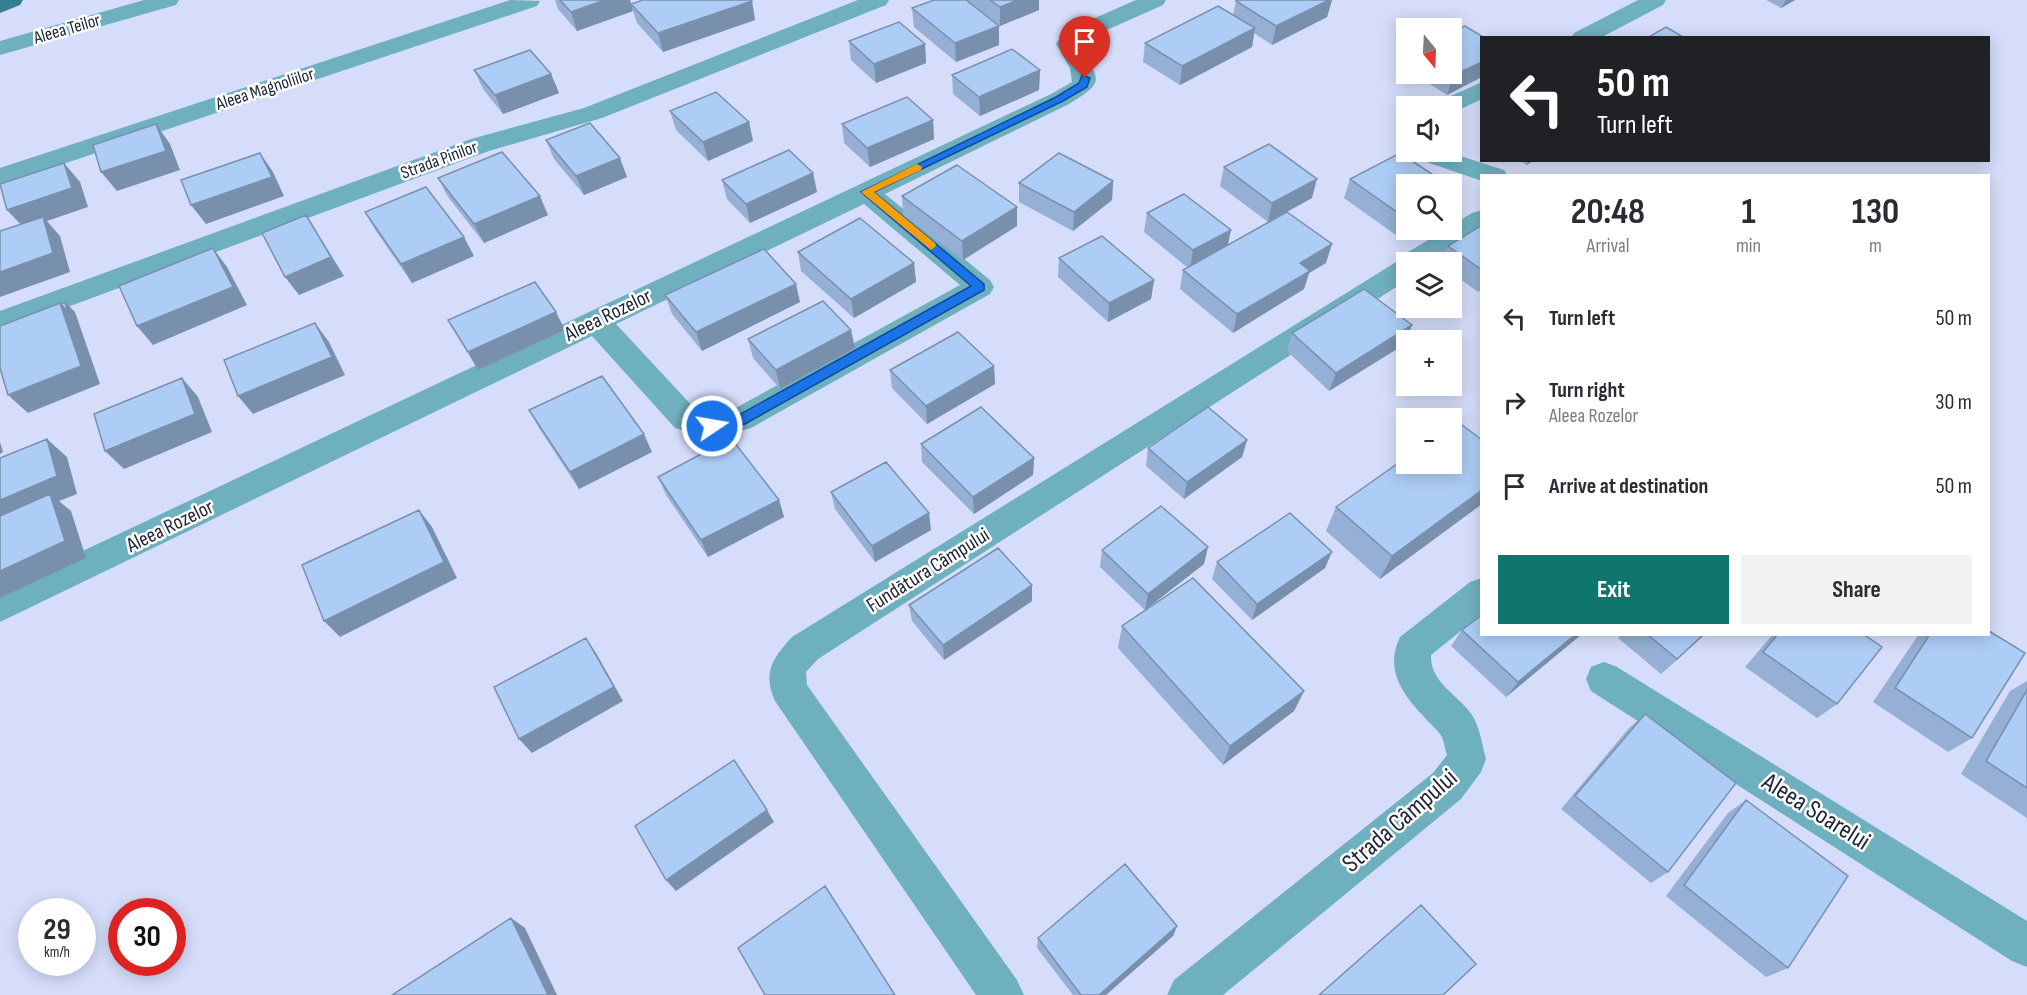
<!DOCTYPE html>
<meta charset="utf-8">
<style>
:root{--surface:#fff;--page:#f2f2f3;--text:#2b2b33;--muted:#7c7c81;--accent:#0f766e}
body{margin:0;font-family:"Sofia Sans Condensed",sans-serif;background:var(--page);color:var(--text);height:100vh;display:flex;flex-direction:column;font-size:22px;white-space:nowrap}
*{box-sizing:border-box;margin:0}
p{font-size:20px;color:var(--muted)}
.icon{flex:none;width:33px;height:33px;fill:none;stroke:currentColor;stroke-width:2;stroke-linecap:round;stroke-linejoin:round}
.map{position:relative;flex:1;overflow:hidden}
.side{position:absolute;left:1480px;top:174px;width:510px;height:462px;display:flex;flex-direction:column;background:var(--surface);border-radius:0px;box-shadow:0 3px 15px #0003}
.side>*{flex:none}
.top-card{position:absolute;left:1480px;top:36px;width:510px;height:126px;border-radius:0px;box-shadow:0 3px 15px #0003;background:#202124;color:#fff;overflow:hidden}
.needle{width:39px;rotate:162deg}
.controls{position:absolute;left:1396px;top:18px;display:grid;gap:12px}
.controls a{display:grid;place-items:center;width:66px;height:66px;border-radius:0px;background:var(--surface);box-shadow:0 3px 15px #0003;font-size:30px}
.speed{position:absolute;left:18px;top:898px;display:flex;gap:12px;font-size:30px;font-weight:700;text-align:center}
.speed>*{display:grid;place-content:center;width:78px;height:78px;border-radius:50%;background:var(--surface);box-shadow:0 3px 15px #0003;line-height:1}
.speed small{font-size:15px;font-weight:400}
.speed .limit{border:9px solid #d22;background:#fff;color:#111}
.pin{position:absolute;display:grid;place-items:center;width:51px;height:51px;color:#fff;margin:-62px -26px;border-radius:50% 50% 50% 0;rotate:-45deg;box-shadow:0 0 6px #0007}
.pin .icon{rotate:45deg}
.me{position:absolute;width:66px;margin:-33px;rotate:78deg;stroke-linejoin:round;filter:drop-shadow(0 0 4px #0008)}
.turn{display:flex;align-items:center;gap:21px;height:126px;padding:0 18px;font-size:27px}
.turn .icon{width:78px;height:78px;stroke-width:2.5}
.turn b{display:block;font-size:42px;line-height:51px}
.eta{display:flex;justify-content:space-evenly;align-items:center;height:102px;text-align:center}
.eta b{font-size:36px;font-weight:700;line-height:42px}
.action{display:flex;gap:12px;margin-top:auto;padding:12px 18px}
.action a{flex:1;height:69px;border-radius:0px;background:var(--accent);color:#fff;font-size:24px;font-weight:700;line-height:69px;text-align:center}
.action a+a{background:var(--page);color:var(--text)}
ul{padding:0;list-style:none}
li{display:flex;align-items:center;gap:18px;height:84px;padding:0 18px}
li div{flex:1}
li b{display:block;font-size:22px}
li em{font-style:normal}
.map>svg:first-child{display:block}
</style>
<div class="map">
<svg width="2027" height="995" viewBox="0 0 2027 995">
<rect width="100%" height="100%" fill="#d5ddfa"/>
<g fill="none" stroke-linecap="round" stroke-linejoin="round">
<!-- street -->
<path fill="#6fb0bf" fill-rule="evenodd" d="M144,0H179L176,5L0,55V41Z
M510,0L540,1L537,6L0,185V168Z
M858,0H889L886,5L602,118L489,151L0,332V311L471,139L584,108Z
M1136,0H1166L1163,5L1082,41L1080,44C1096,80 1110,79 1069,104L885,194L990,280L994,287L990,294L751,428L712,438L675,428L592,336L0,622V590L1051,94L1072,82L1070,68L1056,44L1065,31ZM864,204L960,285L732,410L712,414L696,410L616,324Z
M1638,0H1666L1663,5L1600,38H1571L1574,33Z
M1482,82V99L1452,113V106H1437L1440,101Z
M1411,152H1448L1504,170L1508,176H1482V181L1415,158Z
M1482,210V231L1433,262H1407V280L818,659L806,672L807,685L1017,980L1024,995H976L775,701C762,672 773,658 792,637L1401,259L1403,255L1445,230H1452V225L1472,213Z
M1482,578V614L1431,655C1430,683 1458,694 1472,715C1480,727 1482,745 1486,759L1481,772L1461,799L1223,995H1167L1174,980L1433,773L1447,755C1445,749 1444,742 1442,737C1438,730 1431,725 1426,719C1403,695 1384,670 1400,637L1470,582Z
M1604,662L1617,667L2027,921V967L2012,961L1591,691L1586,679L1591,667Z"/>
<!-- primary -->
<path fill="#328091" fill-rule="evenodd" d="M0,0H23L20,5L0,13Z"/>
</g>
<!-- wall -->
<path fill="#95b0d4" d="M555,0H630L633,11L577,31L558,9Z
M934,0H1039V10L1000,26L988,17L999,26V45L956,62L914,27L912,8Z
M1238,0H1332L1327,17L1272,45L1254,33L1252,47L1180,85L1143,62L1145,43L1233,15L1236,1Z
M1766,0H1795L1781,8Z
M752,1L755,20L663,52L637,23L631,4Z
M1485,38L1447,95L1414,74H1452Z
M849,41L925,44L926,63L876,83L851,60Z
M474,70L551,74L559,93L503,114L483,89Z
M1040,70L1039,90L980,116L953,94L952,75Z
M670,111L749,122L753,141L708,161L676,130Z
M933,120L934,139L870,167L844,143L842,124Z
M546,140L627,177L584,195L554,159Z
M1519,160H1534L1527,165Z
M1224,167L1312,198L1287,212L1326,263L1309,273L1304,289L1233,333L1180,289L1183,270L1188,268L1144,232L1147,213L1231,230L1227,245L1286,212L1268,222L1220,186Z
M813,173L817,192L750,223L727,199L722,180Z
M438,178L548,215L484,243L448,197Z
M1350,179L1447,184L1400,238L1344,198Z
M1113,181L1112,200L1073,231L1019,202V183Z
M902,196L1017,207V226L963,260L903,215Z
M365,212L474,256L412,283L376,231Z
M1482,225V289L1478,292L1452,273V262H1441L1448,246Z
M798,252L914,263L916,282L854,318L801,271Z
M1059,258L1154,280L1151,299L1108,322L1058,277Z
M665,295L800,302L702,351L672,314Z
M448,320L565,330L478,370Z
M1292,333L1405,344L1329,391L1287,351Z
M748,339L855,348L780,389L753,358Z
M994,366L995,384L927,424L892,388L890,370Z
M529,410L652,452L579,489L539,428Z
M1247,440L1242,457L1184,499L1146,466L1148,448Z
M1482,440V504L1380,579L1326,531L1336,507Z
M921,444L1034,458L1033,475L974,514L922,462Z
M658,477L779,500L784,517L708,557L666,495Z
M831,492L931,530L875,562L835,509Z
M1102,550L1204,564L1145,610L1100,567Z
M1217,562L1325,568L1252,620L1212,579Z
M1032,601L944,660L912,621L909,605Z
M1122,626L1304,691L1294,711L1223,765L1118,648Z
M1462,630L1582,634L1506,697L1451,646Z
M1621,634H1705L1661,674L1618,638Z
M1773,634H1863L1837,704L1817,718L1745,667Z
M1919,634H1989L1972,738L1948,752L1873,702Z
M2027,681V818L1961,774L2010,691Z
M1645,714L1668,872L1651,883L1561,809L1629,728Z
M1746,800L1788,968L1766,977L1666,896L1728,813Z
M1177,926L1173,936L1106,995H1073L1037,948L1038,938Z"/>
<!-- shaded-wall -->
<path fill="#7990ac" d="M605,0H630L633,11L577,31L571,12Z
M1018,0H1039V10L1000,26V7Z
M1329,0H1332L1327,17L1272,45L1276,26Z
M1786,0H1795L1781,8Z
M752,1L755,20L663,52L658,33Z
M999,26V45L956,62L955,43Z
M1255,28L1252,47L1180,85L1182,66Z
M925,44L926,63L876,83L874,64Z
M1482,62V77L1447,95L1454,75Z
M1040,70L1039,90L980,116L979,97Z
M551,74L559,93L503,114L495,95Z
M933,120L934,139L870,167L867,148Z
M749,122L753,141L708,161L703,142Z
M156,124L170,144L180,170L117,191L101,172Z
M260,153L273,172L284,196L206,224L191,205Z
M620,158L627,177L584,195L576,176Z
M1529,160H1534L1527,165Z
M64,163L80,182L88,207L47,221L60,236L70,272L0,297V272L25,229L7,210Z
M813,173L817,192L750,223L746,204Z
M1317,179L1312,198L1268,222L1272,203Z
M1113,181L1112,200L1073,231L1074,212Z
M1457,191L1452,203V194Z
M540,196L548,215L484,243L474,224Z
M1017,207V226L963,260L962,241Z
M306,215L344,276L299,295L285,277Z
M1407,219V230H1415L1400,238Z
M1231,230L1227,249L1190,269L1193,250Z
M464,237L474,256L412,283L401,264Z
M1332,244L1326,263L1309,273L1304,289L1233,333L1237,314L1300,263Z
M213,248L227,267L247,305L153,345L137,326Z
M914,263L916,282L854,318L851,299Z
M1154,280L1151,299L1108,322L1109,303Z
M796,284L800,302L702,351L696,332Z
M65,302L75,312L100,384L28,413L8,395L60,303L68,312Z
M556,312L565,330L478,370L468,352Z
M315,323L329,342L345,375L253,414L238,396Z
M1412,325L1405,344L1329,391L1336,373Z
M851,330L855,348L780,389L776,370Z
M994,366L995,384L927,424L926,406Z
M182,378L198,397L212,432L124,469L105,451Z
M644,434L652,452L579,489L570,472Z
M47,439L67,457L77,494L59,501L71,511L86,558L0,598V500Z
M1247,440L1242,457L1184,499L1187,482Z
M0,442L3,452L0,454Z
M1034,458L1033,475L974,514L973,497Z
M1482,490V504L1380,579L1392,556Z
M779,500L784,517L708,557L701,540Z
M419,510L432,527L457,578L340,637L324,621Z
M929,513L931,530L875,562L872,546Z
M1208,547L1204,564L1145,610L1148,594Z
M1332,552L1325,568L1252,620L1257,604Z
M1032,585V601L944,660L943,645Z
M1576,634H1582L1506,697L1518,682Z
M1704,634H1705L1661,674L1677,659Z
M586,638L596,653L623,701L532,753L519,739Z
M1304,691L1294,711L1223,765L1230,746Z
M767,810L774,822L676,891L666,880Z
M511,918L525,928L557,995H548Z
M1177,926L1173,936L1106,995H1099Z"/>
<!-- building -->
<path fill="#adcdf6" stroke="#7990ac" stroke-width="1.5" d="M560,0H605L571,12Z
M643,0H751L752,1L658,33L631,4Z
M934,0H966L999,26L955,43L912,8Z
M990,0H1018L1000,7Z
M1238,0H1329L1276,26L1236,1Z
M1218,6L1255,28L1182,66L1145,43Z
M899,22L925,44L874,64L849,41Z
M1465,26L1485,38H1482V62L1454,75L1451,74H1452V32Z
M1666,27L1685,38H1647Z
M1012,49L1040,70L979,97L952,75Z
M530,50L551,74L495,95L474,70Z
M716,92L749,122L703,142L670,111Z
M907,97L933,120L867,148L842,124Z
M590,123L620,158L576,176L546,140Z
M156,124L166,151L101,172L93,145Z
M1269,144L1317,179L1272,203L1224,167Z
M789,150L813,173L746,204L722,180Z
M502,152L540,196L474,224L438,178Z
M260,153L272,177L191,205L181,180Z
M1059,153L1113,181L1074,212L1019,183Z
M1400,153L1447,184H1407V219L1350,179Z
M64,163L72,188L7,210L0,184Z
M957,165L1017,207L962,241L902,196Z
M426,187L464,237L401,264L365,212Z
M1452,188L1457,191L1452,194Z
M1184,194L1231,230L1193,250L1147,213Z
M1287,212L1332,244L1300,263L1310,271L1237,314L1183,270Z
M306,215L331,257L285,277L262,233Z
M43,217L53,253L0,272V231Z
M860,218L914,263L851,299L798,252Z
M1482,225V270L1448,246Z
M1102,236L1154,280L1109,303L1059,258Z
M213,248L233,287L137,326L119,286Z
M764,249L796,284L696,332L665,295Z
M535,282L556,312L468,352L448,320Z
M1364,289L1412,325L1336,373L1292,333Z
M823,301L851,330L776,370L748,339Z
M65,302L68,312L61,304Z
M60,303L81,366L8,395L0,368V326Z
M315,323L332,357L238,396L224,360Z
M958,332L994,366L926,406L890,370Z
M602,376L644,434L570,472L529,410Z
M182,378L195,414L105,451L94,414Z
M981,407L1034,458L973,497L921,444Z
M1208,407L1247,440L1187,482L1148,448Z
M1458,422L1482,440V490L1392,556L1336,507L1407,457V464H1452V426Z
M731,438L779,500L701,540L658,477Z
M47,439L57,476L0,500V458Z
M886,462L929,513L872,546L831,492Z
M50,494L65,541L0,571V516Z
M1161,506L1208,547L1148,594L1102,550Z
M419,510L444,562L324,621L302,565Z
M1290,513L1332,552L1257,604L1217,562Z
M998,548L1032,585L943,645L909,605Z
M1193,578L1304,691L1230,746L1122,626Z
M1482,615V634H1576L1518,682L1462,630Z
M1989,631L2025,653L1972,738L1895,688L1930,634H1989Z
M1647,634H1704L1677,659Z
M1778,634H1863L1882,647L1837,704L1763,652Z
M586,638L614,687L519,739L494,687Z
M2027,690V788L1986,761Z
M1645,714L1736,783L1668,872L1575,796Z
M734,760L767,810L666,880L635,826Z
M1746,800L1848,876L1788,968L1684,885Z
M1125,864L1177,926L1099,995H1081L1038,938Z
M825,886L895,995H765L738,948Z
M1421,905L1476,964L1443,995H1319Z
M511,918L548,995H392Z"/>
<!-- route -->
<path fill="#1a73e8" stroke="#114b97" stroke-width="1.5" d="M1082,75L1090,78L1087,87L1063,101L874,192L984,284V290L745,424L712,431L708,429L706,426L708,422L737,416L971,286L861,192L1056,97L1079,83Z"/>
<!-- slow -->
<path fill="#f59e0b" d="M917,164L922,167L921,170L874,192L935,243L936,246L931,250L861,192Z"/>
<g text-anchor="middle" dominant-baseline="central" stroke-width="5" stroke-linejoin="round" paint-order="stroke">
<!-- far-street labels -->
<g font-size="18" fill="#212637" stroke="#fff">
<text transform="translate(67 29) rotate(-16)">Aleea Teilor</text>
<text transform="translate(265 89) rotate(-18)">Aleea Magnoliilor</text>
<text transform="translate(439 160) rotate(-20)">Strada Pinilor</text>
</g>
<!-- street labels -->
<g font-size="21" fill="#212637" stroke="#fff">
<text transform="translate(608 315) rotate(-26)">Aleea Rozelor</text>
<text transform="translate(170 526) rotate(-26)">Aleea Rozelor</text>
<text transform="translate(928 570) rotate(-32)">Fundătura Câmpului</text>
</g>
<!-- near-street labels -->
<g font-size="26" fill="#212637" stroke="#fff">
<text transform="translate(1816 812) rotate(32)">Aleea Soarelui</text>
<text transform="translate(1400 821) rotate(-41)">Strada Câmpului</text>
</g>
</g>
</svg>
<div class="controls">
<a><svg class="needle" viewBox="-14 -14 28 28"><path d="M0-13l5 13h-10z" fill="#e53935"/><path d="M0 13l5-13h-10z" fill="#7c7c81"/></svg></a>
<a><svg class="icon" aria-label="sound" viewBox="0 0 24 24"><path d="M4 9h4l5-4v14l-5-4H4zM17 9q2 3 0 6"/></svg></a>
<a><svg class="icon" aria-label="search" viewBox="0 0 24 24"><circle cx="10" cy="10" r="6"/><path d="M15 15l6 6"/></svg></a>
<a><svg class="icon" aria-label="layers" viewBox="0 0 24 24"><path d="M12 4l9 5-9 5-9-5zM3 14l9 5 9-5"/></svg></a>
<a>+</a>
<a>−</a>
</div>
<div class="speed"><div>29<small>km/h</small></div><div class="limit">30</div></div>
<div class="pin" style="left:1085px;top:78px;background:#d93025"><svg class="icon" aria-label="arrive" viewBox="0 0 24 24"><path d="M6 21V4h12l-3 4 3 4H6"/></svg></div>
<svg class="me" style="left:712px;top:426px" viewBox="-20 -20 40 40"><circle r="17" fill="#1a73e8" stroke="#fff" stroke-width="3"/><path d="M0-11L8 9 0 5-8 9z" fill="#fff"/></svg>
<div class="top-card">
<div class="turn"><svg class="icon" aria-label="left" viewBox="0 0 24 24"><path d="M17 20v-9H6M10 6l-5 5 5 5"/></svg><div><b>50 m</b>Turn left</div></div>
</div>
<section class="side">
<div class="eta">
<div><b>20:48</b><p>Arrival</p></div>
<div><b>1</b><p>min</p></div>
<div><b>130</b><p>m</p></div>
</div>
<ul>
<li><svg class="icon" aria-label="left" viewBox="0 0 24 24"><path d="M17 20v-9H6M10 6l-5 5 5 5"/></svg><div><b>Turn left</b></div><em>50 m</em></li>
<li><svg class="icon" aria-label="right" viewBox="0 0 24 24"><path d="M7 20v-9h11M14 6l5 5-5 5"/></svg><div><b>Turn right</b><p>Aleea Rozelor</p></div><em>30 m</em></li>
<li><svg class="icon" aria-label="arrive" viewBox="0 0 24 24"><path d="M6 21V4h12l-3 4 3 4H6"/></svg><div><b>Arrive at destination</b></div><em>50 m</em></li>
</ul>
<div class="action"><a>Exit</a><a>Share</a></div>
</section>
</div>
